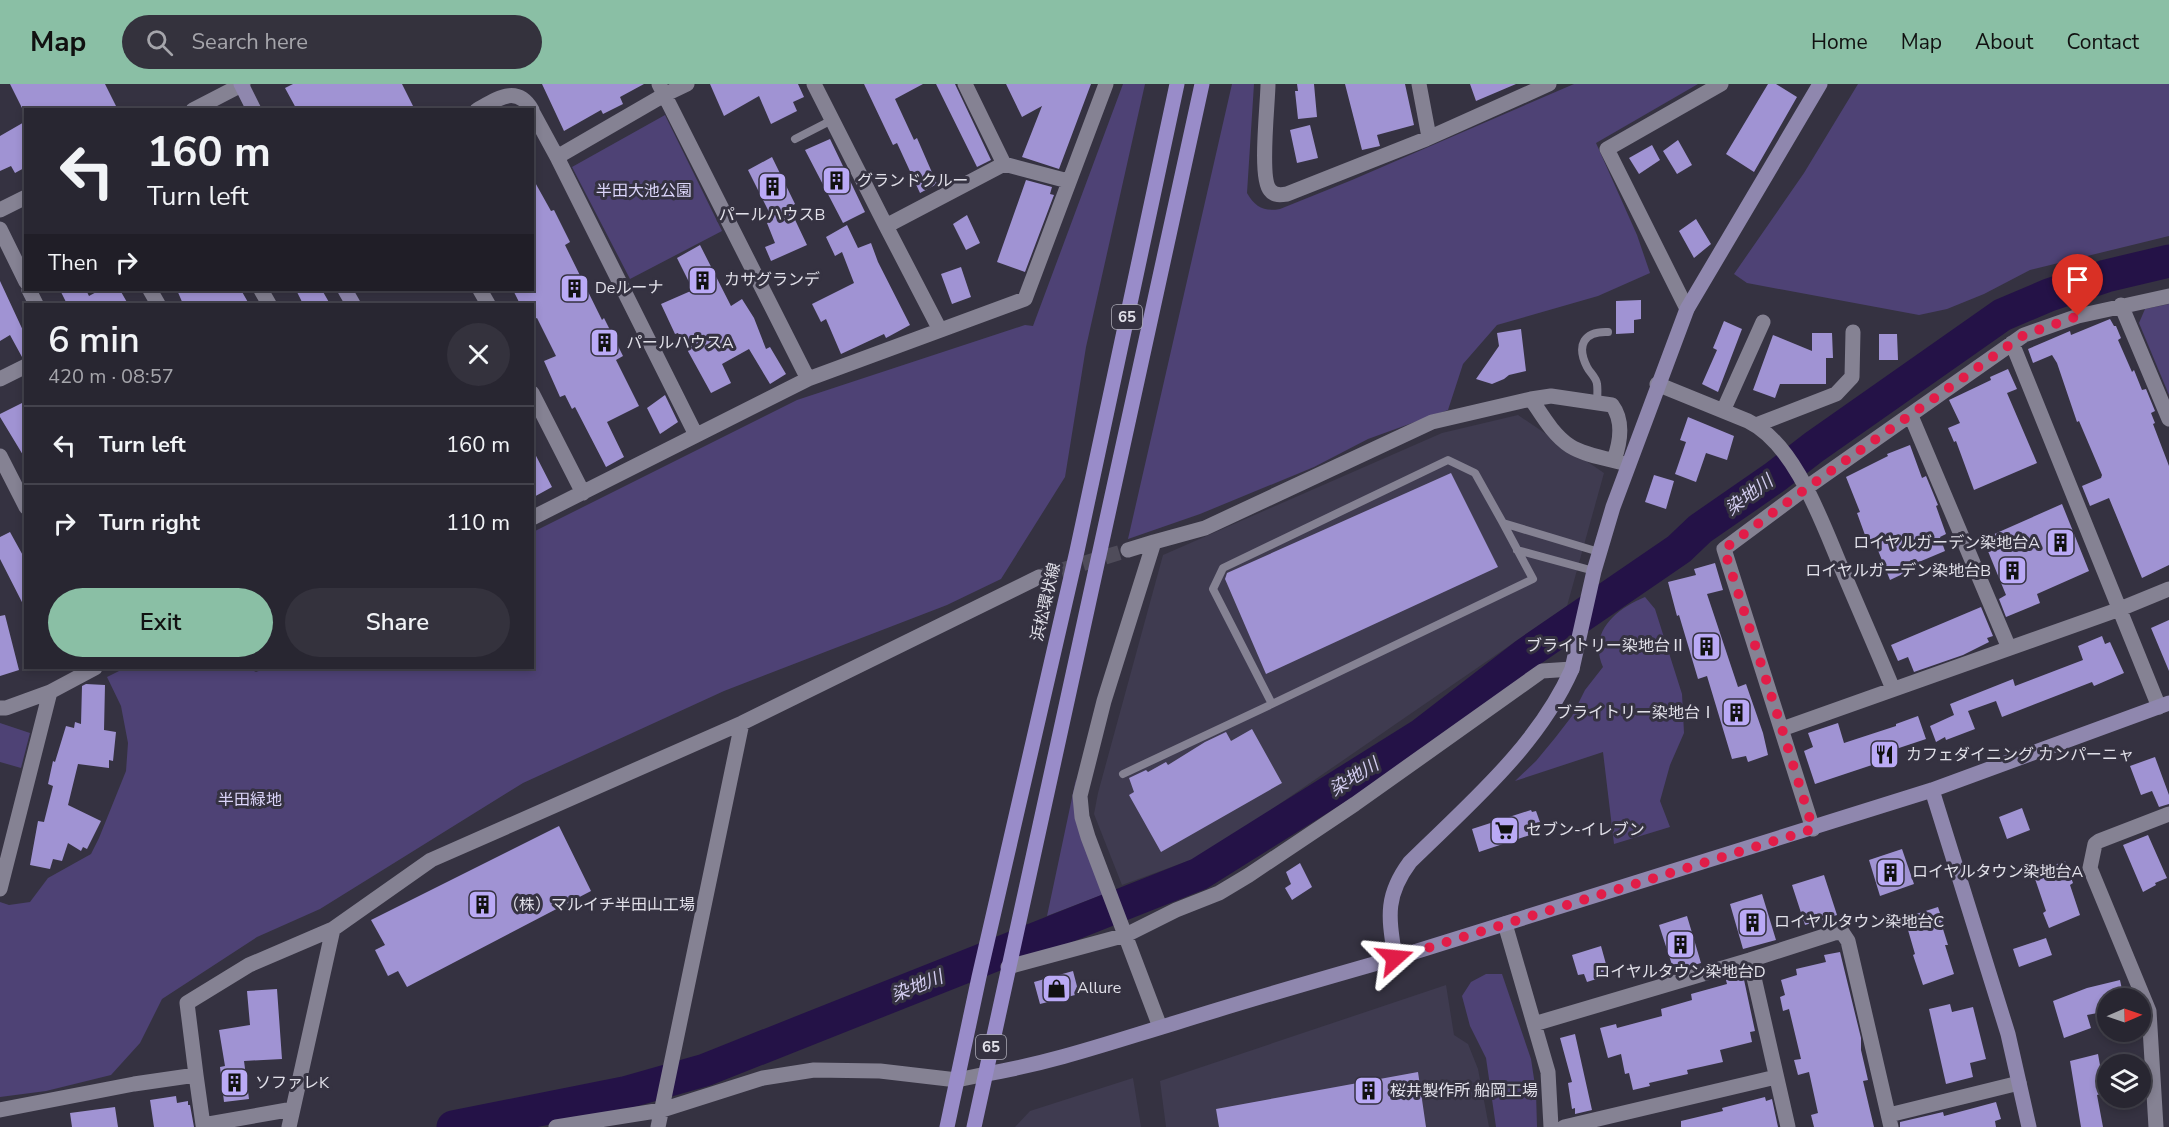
<!DOCTYPE html>
<meta charset="utf-8">
<style>
:root{--surface:#282631;--page:#34323d;--text:#f1f3f6;--muted:#a5a5ab;--line:#44434d;--accent:#8abfa5}
body{margin:0;font-family:"Nunito Sans","Noto Sans JP",sans-serif;background:var(--page);color:var(--text);height:100vh;display:flex;flex-direction:column;font-size:22px;white-space:nowrap}
*{box-sizing:border-box;margin:0}
p{font-size:20px;color:var(--muted)}
.icon{flex:none;width:33px;height:33px;fill:none;stroke:currentColor;stroke-width:2;stroke-linecap:round;stroke-linejoin:round}
.map{position:relative;flex:1;overflow:hidden}
.panel{position:absolute;left:24px;top:219px;width:510px;height:366px;display:flex;flex-direction:column;background:var(--surface);border-radius:0px;box-shadow:0 3px 9px #0003,0 0 0 2px var(--line)}
.panel>*{flex:none}
.hud{position:absolute;left:24px;top:24px;width:510px;height:183px;border-radius:0px;box-shadow:0 3px 9px #0003,0 0 0 2px var(--line);background:#282631;color:var(--text);overflow:hidden}
.needle{width:39px;rotate:88deg}
.buttons{position:absolute;left:2097px;top:904px;display:grid;gap:12px}
.buttons a{display:grid;place-items:center;width:54px;height:54px;border-radius:50%;background:var(--surface);box-shadow:0 3px 9px #0003,0 0 0 2px var(--line);font-size:30px}
.pin{position:absolute;display:grid;place-items:center;width:51px;height:51px;color:#fff;margin:-62px -26px;border-radius:50% 50% 50% 0;rotate:-45deg;box-shadow:0 0 6px #0007}
.pin .icon{rotate:45deg}
.me{position:absolute;width:66px;margin:-33px;rotate:72deg;stroke-linejoin:round;filter:drop-shadow(0 0 4px #0008)}
.turn{display:flex;align-items:center;gap:21px;height:126px;padding:0 24px;font-size:27px}
.turn .icon{width:78px;height:78px;stroke-width:2.5}
.turn b{display:block;font-size:42px;line-height:51px}
.then{display:flex;align-items:center;height:57px;padding:0 24px;background:#0003;gap:12px;font-size:22px}
.round{display:grid;place-items:center;flex:none;width:63px;height:63px;border-radius:32px;background:var(--page)}
.headline{display:flex;align-items:center;justify-content:space-between;height:102px;padding:0 24px}
h1{font-size:36px;font-weight:600;line-height:45px}
.cta{display:flex;gap:12px;margin-top:auto;padding:12px 24px}
.cta a{flex:1;height:69px;border-radius:36px;background:var(--accent);color:#111;font-size:24px;font-weight:600;line-height:69px;text-align:center}
.cta a+a{background:var(--page);color:var(--text)}
ul{padding:0;list-style:none}
li{display:flex;align-items:center;gap:18px;height:78px;padding:0 24px;border-top:2px solid var(--line)}
li div{flex:1}
li b{display:block;font-size:22px}
li em{font-style:normal}
header{display:flex;align-items:center;gap:36px;box-sizing:border-box;height:84px;padding:0 30px;background:var(--accent);color:#111}
header strong{font-size:28px}
nav{display:flex;gap:33px;margin-inline-start:auto;font-size:21px}
.search{width:420px;height:54px;background:var(--page);display:flex;align-items:center;gap:15px;box-sizing:border-box;padding:0 21px;border-radius:33px;color:var(--muted);font-size:22px}
.map>svg:first-child{display:block}
</style>
<header>
<strong>Map</strong>
<div class="search"><svg class="icon" aria-label="search" viewBox="0 0 24 24"><circle cx="10" cy="10" r="6"/><path d="M15 15l6 6"/></svg>Search here</div>
<nav><a>Home</a><a>Map</a><a>About</a><a>Contact</a></nav>
</header>
<div class="map">
<svg width="2169" height="1043" viewBox="0 0 2169 1043">
<rect width="100%" height="100%" fill="#353241"/>
<!-- built -->
<path fill="#3f3b50" d="M1518,331L1604,389L1567,522L1207,770L1122,801L1094,730L1098,709L1163,471L1442,349Z
M1446,901L1454,951L1468,960L1478,985L1489,1043H1166L1160,997Z
M1133,994L1141,1043H1015L1030,1027Z"/>
<!-- green -->
<path fill="#4e4275" d="M1123,0H1145L1086,263L1065,393L1001,495L947,521L724,607L523,699L320,825L257,853L162,915L140,959L111,991L46,1007L0,1013V818L9,821L30,818L48,794L91,770L99,754L126,687L128,659L121,622L107,593L125,584H248L256,588L266,584H532L533,448L797,316L1025,241L1033,242Z
M1232,0H1254L1247,109C1255,123 1264,128 1280,125L1352,96L1574,0H1698L1596,59L1637,151L1650,189L1598,212L1497,241L1463,280L1448,326L1368,355L1314,383L1200,430L1128,455Z
M1858,0H2169V152L2030,186L1984,210L1947,225L1919,231L1747,199L1734,190L1804,89Z
M665,31L722,147L630,195L572,83Z
M2169,220V311L2139,239L2145,225Z
M1645,513L1655,525L1682,610L1684,649L1670,681L1660,717L1670,743L1614,760L1603,668L1515,697L1536,677L1555,654L1572,632L1585,606L1603,583C1588,549 1615,525 1645,513Z
M0,639L30,649L21,684L0,678Z
M1076,695L1075,720L1104,810L1047,832Z
M1486,890H1502L1531,975L1536,1008L1537,1043H1496L1486,974L1470,942L1462,912L1471,898Z"/>
<g fill="none" stroke-linecap="round" stroke-linejoin="round">
<!-- river -->
<path stroke="#241247" stroke-width="33" d="M453,1043L624,1009L705,986L1199,790L1421,651L1526,570L1679,465L1700,445L1775,393L1814,363L2002,231L2049,211L2106,192L2169,177"/>
</g>
<!-- building -->
<path fill="#a093d3" d="M10,0H105L118,26H23Z
M293,0H402L415,26H297L285,4Z
M542,0H644L620,13L623,20L603,30L601,26L564,47Z
M710,0H798L804,13L793,18L797,27L771,40L759,12L724,32Z
M864,0H923L895,15L914,56L917,54L937,100L920,109L897,59L893,61Z
M936,0H955L991,76L977,83Z
M1006,0H1091L1059,85L1022,73L1042,22L1022,33Z
M1297,0H1314L1317,33L1298,35L1295,7H1298Z
M1345,0H1405L1414,41L1377,51L1380,62L1362,66Z
M1470,0H1516L1476,17Z
M1768,0H1776L1797,13L1754,88L1726,70Z
M26,37V83L15,89L11,82L0,87V52Z
M1310,41L1318,74L1297,79L1290,46Z
M830,55L865,128L843,139L805,66Z
M1678,56L1692,81L1677,90L1663,67Z
M1652,61L1660,76L1639,90L1629,74Z
M772,73L795,120L789,123L807,161L771,177L765,163L775,159L767,139L773,136L748,86Z
M532,93L551,127L554,126L570,158L565,161L602,236L604,234L623,272L616,276L639,322L607,338L624,373L606,383L575,323L572,325L565,311L560,313L544,277L556,272L537,234L532,236V220H520L513,206H532Z
M1026,96L1052,103L1050,110L1054,111L1025,188L997,178Z
M967,131L980,159L966,166L953,140Z
M1696,135L1711,160L1694,174L1679,147Z
M847,141L858,164L871,159L878,178L910,241L886,254L884,250L841,270L826,235L821,238L812,220L854,199L842,168L835,172L826,153Z
M700,161L731,222L742,215L754,234L766,265L770,263L786,290L770,300L749,265L722,280L731,299L711,309L678,249L675,250L661,220L693,206L677,174Z
M961,183L971,213L952,220L941,190Z
M0,197L26,253V272L22,273L10,251L0,257Z
M60,206H86L89,212L100,206H120L128,220H67Z
M177,206H241L249,220H183Z
M296,206H322L330,220H303Z
M1641,216V235L1634,236V249L1616,250V217Z
M2110,235L2114,242H2116L2121,254L2118,256L2132,288L2134,286L2142,306L2146,305L2155,327L2151,329L2155,339L2153,340L2169,382V481L2142,494L2109,414L2090,422L2082,402L2101,394L2102,391L2079,337L2077,338L2057,279L2052,271L2033,279L2028,265L2070,247L2071,251Z
M1724,237L1742,245L1718,308L1702,300L1717,266L1713,264Z
M1521,245L1526,287L1509,291L1504,295L1492,300L1476,295L1499,262L1497,249Z
M1812,249H1832L1833,274H1826V300H1780L1775,314L1753,306L1773,251L1812,267Z
M1879,250H1897L1898,276H1879Z
M2008,285L2017,305L2007,309L2037,379L1974,406L1956,357L1954,358L1948,344L1960,339L1949,316L1991,296L1990,293Z
M665,311L678,338L660,350L647,324Z
M26,317V376L0,333V330Z
M1688,333L1734,352L1727,376L1706,369L1696,398L1675,390L1686,358L1680,356Z
M1910,361L1922,394L1926,392L1938,421L1936,422L1946,450L1940,453L1945,467L1907,483L1909,487L1890,496L1875,459L1869,462L1857,429L1860,428L1846,393L1888,372L1887,370Z
M532,364L552,403L532,414Z
M1451,389L1498,483L1266,590L1225,495L1227,489Z
M1654,391L1674,397L1666,425L1645,418Z
M2062,420L2089,487L2037,510L2040,519L2006,533L1999,515L2006,511L1983,455Z
M10,448L26,477V526L0,475V453Z
M1715,479L1723,506L1707,510L1738,603L1746,600L1763,649L1768,671L1748,678L1746,672L1732,675L1707,592L1698,595L1679,531L1677,532L1668,498L1696,491L1694,485Z
M1981,523L1993,552L1987,554L1989,558L1963,571L1914,588L1908,573L1898,577L1891,561Z
M5,531L19,586L0,592V532Z
M2169,536V587L2151,544Z
M2102,552L2105,560L2110,558L2124,589L2094,602L2092,598L2002,633L1996,617L1968,627L1975,645L1946,656L1945,653L1936,658L1930,642L1954,631L1950,620L2013,595L2015,602L2083,576L2078,562Z
M86,600L105,601L104,646L116,648L113,677L109,676V684L78,680L68,721L101,737L87,765L83,763L81,767L68,759L62,777L53,775L50,785L30,781L38,737L44,738L53,702L48,700L53,677L55,678L66,642L74,644L75,638L81,640L82,602Z
M1918,632L1926,655L1893,666L1896,673L1815,700L1804,667L1813,663L1808,649L1838,639L1844,659L1896,642V640Z
M1252,645L1282,699L1161,768L1129,711L1134,708L1129,694L1146,686L1148,688L1166,678L1168,681L1205,658L1226,648L1231,657Z
M2155,673L2169,711V720L2159,723L2152,707L2141,711L2130,682Z
M2022,724L2030,746L2007,755L1999,733Z
M1531,726L1532,728L1536,727L1541,741L1538,743L1539,748L1479,768L1472,745Z
M559,742L591,807L407,903L398,887L388,892L375,866L385,861L371,836Z
M2148,751L2167,794L2155,799L2156,801L2143,808L2123,761Z
M1902,765L1914,800L1880,812L1869,776Z
M2065,777L2073,799L2070,801L2080,831L2049,844L2043,829L2046,827L2033,789Z
M1300,779L1312,803L1292,816L1285,804L1291,800L1286,788Z
M1824,791L1837,831L1805,841L1792,801Z
M1762,810L1776,856L1743,865L1730,820Z
M1938,823L1945,844L1943,845L1948,861H1945L1954,890L1923,901L1913,871L1915,870L1908,846L1917,843L1913,831Z
M1687,832L1701,879L1674,887L1659,841Z
M2046,854L2052,871L2019,883L2013,865Z
M1601,862L1609,891L1587,898L1584,890L1578,891L1572,871Z
M1840,868L1861,954V966L1868,996L1863,997L1874,1043H1814L1811,1031L1818,1029L1809,988L1798,991L1794,976L1801,975L1789,925L1783,927L1780,913L1785,911L1781,896L1797,891L1796,885L1826,878L1824,871Z
M1073,887L1079,910L1040,920L1034,898Z
M1743,891L1755,947L1750,948L1752,958L1720,966L1723,978L1687,986L1688,990L1649,999L1650,1002L1633,1006L1629,989L1625,990L1621,970L1608,974L1600,944L1616,940L1617,944L1662,932L1661,925L1692,916L1691,910L1727,900L1726,896Z
M2120,896L2124,915H2108V927L2087,931L2091,944L2064,954L2053,917L2087,904Z
M277,905L282,975L244,977L249,1015L224,1018L220,983L225,982L219,946L250,941L247,907Z
M1950,920L1952,928L1973,923L1986,975L1970,979L1973,993L1946,1000L1929,925Z
M1575,950L1592,1026L1575,1030V1024L1572,1025L1568,999L1572,998L1560,954Z
M2098,970L2105,1009L2097,1011L2103,1043H2081L2070,977Z
M1418,988L1426,1043H1219L1216,1025Z
M176,1012L177,1019L188,1017V1021H190L194,1043H154L150,1016Z
M1765,1013L1766,1017L1772,1015L1778,1043H1681V1037L1723,1027L1722,1024Z
M1996,1018L2001,1035L1995,1037L1996,1043H1900V1038L1943,1028L1944,1032Z
M115,1023L118,1043H72L70,1029Z"/>
<g fill="none" stroke-linecap="round" stroke-linejoin="round">
<!-- street-tunnel -->
<path stroke="#4f4c5a" stroke-width="15" stroke-dasharray="15 8" stroke-linecap="butt" d="M1039,493L1128,466"/>
<!-- lane -->
<path stroke="#858293" stroke-width="8" d="M795,55L832,36
M1597,320C1597,314 1598,306 1597,300C1596,293 1590,289 1587,283C1576,261 1584,247 1608,248
M1503,439L1533,495L1272,620L1213,505L1223,484L1448,376L1475,389L1503,439L1599,468
M1517,466L1594,487
M1123,690L1272,620"/>
<!-- street -->
<path stroke="#858293" stroke-width="15" d="M659,0L808,295
M687,0L664,11L557,73L696,351
M814,0L886,142
M965,0L1004,80L1068,97
M1268,0C1268,19 1259,94 1270,106C1274,112 1281,111 1287,110L1426,55L1549,0
M1419,0L1429,53
M193,26L243,0
M477,26C497,15 517,0 532,26
M532,27L557,73
M0,126L26,113
M0,145L26,198
M29,206L36,220
M150,206L158,220
M261,206L269,220
M480,206L488,220
M2121,221L2169,335
M1687,225L1607,65L1721,0
M940,246L886,142L1004,80
M2012,259L2159,623
M0,295L26,282
M1657,300L1748,337C1797,361 1823,442 1844,490C1860,528 1877,566 1893,605
M532,309L583,409
M1531,315L1551,312L1612,321C1624,337 1620,359 1614,376
M1723,327L1763,238
M1911,332L2009,564
M1756,341L1836,310L1852,293L1853,248
M0,372L26,423
M532,434L808,295L1025,215L1106,0
M1128,466L1154,458
M0,624H6L50,608L95,584
M1782,645L2120,525L2169,505
M1813,745L1724,465L1806,404L2024,251L2078,232L2169,212
M0,805L50,608
M1505,840L1548,988L1551,1043
M1750,876L1788,1043
M1008,883L1126,851L1176,826L1219,809L1249,791L1355,720L1542,587L1572,585
M1534,940L1750,876L1834,849L1842,848L1848,857L1891,1043
M1160,943L1088,753L1082,733L1080,712L1104,617L1154,458L1205,444L1432,338L1531,315C1542,331 1553,351 1570,362C1586,372 1610,375 1628,380
M196,991L203,1041L293,1025
M0,1026L134,1000L196,991L187,919L249,881L333,845L431,776L742,639L1039,493
M1889,1031L2019,999
M289,1043L333,845
M556,1043L662,1026L763,994L814,986L880,987L957,996L986,990
M658,1043L742,639
M1564,1043L1776,993
M2156,1043L2149,927L2090,784L2095,760L2099,757L2169,730"/>
<!-- secondary -->
<path stroke="#8f87ae" stroke-width="15" d="M241,0L254,26
M345,206L353,220
M1932,706L2008,950L2029,1043
M1395,874L1932,706L2169,619
M986,990C1051,979 1112,958 1175,939C1248,916 1321,895 1395,874C1389,834 1384,813 1410,778C1469,720 1538,662 1572,585L1594,487L1613,423L1687,225L1820,0"/>
<!-- primary -->
<path stroke="#998cc9" stroke-width="15" d="M947,1043L979,893L1077,467L1177,0
M974,1043L1202,0"/>
</g>
<g fill="none" stroke-linecap="round" stroke-linejoin="round">
<!-- route -->
<path stroke="#e11d48" stroke-width="10" stroke-dasharray="0 18" d="M1395,874L1813,745L1782,645L1724,465C1818,394 1916,328 2012,259L2024,251L2078,232"/>
</g>
<!-- icons -->
<defs>
<symbol id="building-square" viewBox="-11 -11 22 22"><rect x="-9" y="-9" width="18" height="18" rx="4" fill="#baaaf6" stroke="#353241"/><path d="M-4-6H4V6H1V3H-1V6H-4ZM-2.5-4.3h1.7v1.8h-1.7ZM.8-4.3h1.7v1.8H.8ZM-2.5-1h1.7V.8h-1.7ZM.8-1h1.7V.8H.8Z" fill="#111"/></symbol>
<symbol id="restaurant-square" viewBox="-11 -11 22 22"><rect x="-9" y="-9" width="18" height="18" rx="4" fill="#baaaf6" stroke="#353241"/><path d="M-5-6h1v4h1v-4h1v4h1v-4h1v5L-1.5 .5V6h-2V.5L-5-1ZM5-6V6H3V1.5H1.5Q1.5-4 5-6Z" fill="#111"/></symbol>
<symbol id="supermarket-square" viewBox="-11 -11 22 22"><rect x="-9" y="-9" width="18" height="18" rx="4" fill="#baaaf6" stroke="#353241"/><path d="M-6-5.5h2.5l.6 2H6L4.5 2H-2.5L-4.4-4H-6ZM-1.5 3.2a1.3 1.3 0 1 0 .1 0ZM3 3.2a1.3 1.3 0 1 0 .1 0Z" fill="#111"/></symbol>
<symbol id="shop-square" viewBox="-11 -11 22 22"><rect x="-9" y="-9" width="18" height="18" rx="4" fill="#baaaf6" stroke="#353241"/><path d="M-5-2.5h2.3a2.7 3.5 0 0 1 5.4 0H5L5.5 6h-11ZM-1.5-2.5h3a1.5 2.3 0 0 0-3 0Z" fill="#111"/></symbol>
</defs>
<g fill-rule="evenodd">
<use href="#building-square" x="820" y="80" width="33" height="33"/>
<use href="#building-square" x="756" y="86" width="33" height="33"/>
<use href="#building-square" x="686" y="180" width="33" height="33"/>
<use href="#building-square" x="558" y="188" width="33" height="33"/>
<use href="#building-square" x="588" y="242" width="33" height="33"/>
<use href="#building-square" x="2044" y="442" width="33" height="33"/>
<use href="#building-square" x="1996" y="470" width="33" height="33"/>
<use href="#building-square" x="1690" y="546" width="33" height="33"/>
<use href="#building-square" x="1720" y="612" width="33" height="33"/>
<use href="#restaurant-square" x="1868" y="654" width="33" height="33"/>
<use href="#supermarket-square" x="1488" y="730" width="33" height="33"/>
<use href="#building-square" x="1874" y="772" width="33" height="33"/>
<use href="#building-square" x="466" y="804" width="33" height="33"/>
<use href="#building-square" x="1736" y="822" width="33" height="33"/>
<use href="#building-square" x="1664" y="844" width="33" height="33"/>
<use href="#shop-square" x="1040" y="888" width="33" height="33"/>
<use href="#building-square" x="218" y="982" width="33" height="33"/>
<use href="#building-square" x="1352" y="990" width="33" height="33"/>
</g>
<g text-anchor="middle" dominant-baseline="central" stroke-width="6" stroke-linejoin="round" paint-order="stroke">
<!-- shield labels -->
<g fill="#353241" stroke="#adacb7" stroke-width="1.5">
<rect x="1112" y="221" width="30" height="24" rx="4.5"/>
<rect x="976" y="951" width="30" height="24" rx="4.5"/>
</g>
<g font-size="15" font-weight="bold" fill="#e1e0e9">
<text x="1127" y="233">65</text>
<text x="991" y="963">65</text>
</g>
<!-- poi labels -->
<g font-size="16" fill="#e1e0e9" stroke="#353241" text-anchor="start">
<text x="857" y="97">グランドクルー</text>
<text x="772" y="131" text-anchor="middle">パールハウスB</text>
<text x="724" y="196">カサグランデ</text>
<text x="595" y="204">Deルーナ</text>
<text x="626" y="259">パールハウスA</text>
<text x="2040" y="459" text-anchor="end">ロイヤルガーデン染地台A</text>
<text x="1991" y="487" text-anchor="end">ロイヤルガーデン染地台B</text>
<text x="1686" y="562" text-anchor="end">ブライトリー染地台Ⅱ</text>
<text x="1716" y="629" text-anchor="end">ブライトリー染地台Ⅰ</text>
<text x="1906" y="671">カフェダイニング カンパーニャ</text>
<text x="1526" y="746">セブン-イレブン</text>
<text x="1912" y="788">ロイヤルタウン染地台A</text>
<text x="503" y="821">（株）マルイチ半田山工場</text>
<text x="1774" y="838">ロイヤルタウン染地台C</text>
<text x="1680" y="888" text-anchor="middle">ロイヤルタウン染地台D</text>
<text x="1077" y="904">Allure</text>
<text x="255" y="999">ソファレK</text>
<text x="1390" y="1007">桜井製作所 船岡工場</text>
</g>
<!-- park labels -->
<g font-size="16" fill="#dcd6fa" stroke="#353241">
<text x="644" y="107">半田大池公園</text>
<text x="250" y="716">半田緑地</text>
</g>
<!-- street labels -->
<g font-size="16" fill="#e1e0e9" stroke="#353241">
<text transform="translate(1046 518) rotate(-77)">浜松環状線</text>
</g>
<!-- water labels -->
<g font-size="18" font-style="italic" fill="#d3cdf0" stroke="#353241">
<text transform="translate(1749 411) rotate(-37)">染地川</text>
<text transform="translate(1354 693) rotate(-32)">染地川</text>
<text transform="translate(917 902) rotate(-22)">染地川</text>
</g>
</g>
</svg>
<div class="buttons">
<a><svg class="needle" viewBox="-14 -14 28 28"><path d="M0-13l5 13h-10z" fill="#e53935"/><path d="M0 13l5-13h-10z" fill="#a5a5ab"/></svg></a>
<a><svg class="icon" aria-label="layers" viewBox="0 0 24 24"><path d="M12 4l9 5-9 5-9-5zM3 14l9 5 9-5"/></svg></a>
</div>
<div class="pin" style="left:2078px;top:232px;background:#d93025"><svg class="icon" aria-label="arrive" viewBox="0 0 24 24"><path d="M6 21V4h12l-3 4 3 4H6"/></svg></div>
<svg class="me" style="left:1395px;top:874px" viewBox="-20 -20 40 40"><path d="M0-17L14 15 0 8-14 15z" fill="#e11d48" stroke="#fff" stroke-width="4"/></svg>
<div class="hud">
<div class="turn"><svg class="icon" aria-label="left" viewBox="0 0 24 24"><path d="M17 20v-9H6M10 6l-5 5 5 5"/></svg><div><b>160 m</b>Turn left</div></div>
<div class="then">Then<svg class="icon" aria-label="right" viewBox="0 0 24 24"><path d="M7 20v-9h11M14 6l5 5-5 5"/></svg></div>
</div>
<section class="panel">
<div class="headline"><div><h1>6 min</h1><p>420 m · 08:57</p></div><a class="round"><svg class="icon" aria-label="close" viewBox="0 0 24 24"><path d="M6 6l12 12M18 6L6 18"/></svg></a></div>
<ul>
<li><svg class="icon" aria-label="left" viewBox="0 0 24 24"><path d="M17 20v-9H6M10 6l-5 5 5 5"/></svg><div><b>Turn left</b></div><em>160 m</em></li>
<li><svg class="icon" aria-label="right" viewBox="0 0 24 24"><path d="M7 20v-9h11M14 6l5 5-5 5"/></svg><div><b>Turn right</b></div><em>110 m</em></li>
</ul>
<div class="cta"><a>Exit</a><a>Share</a></div>
</section>
</div>
